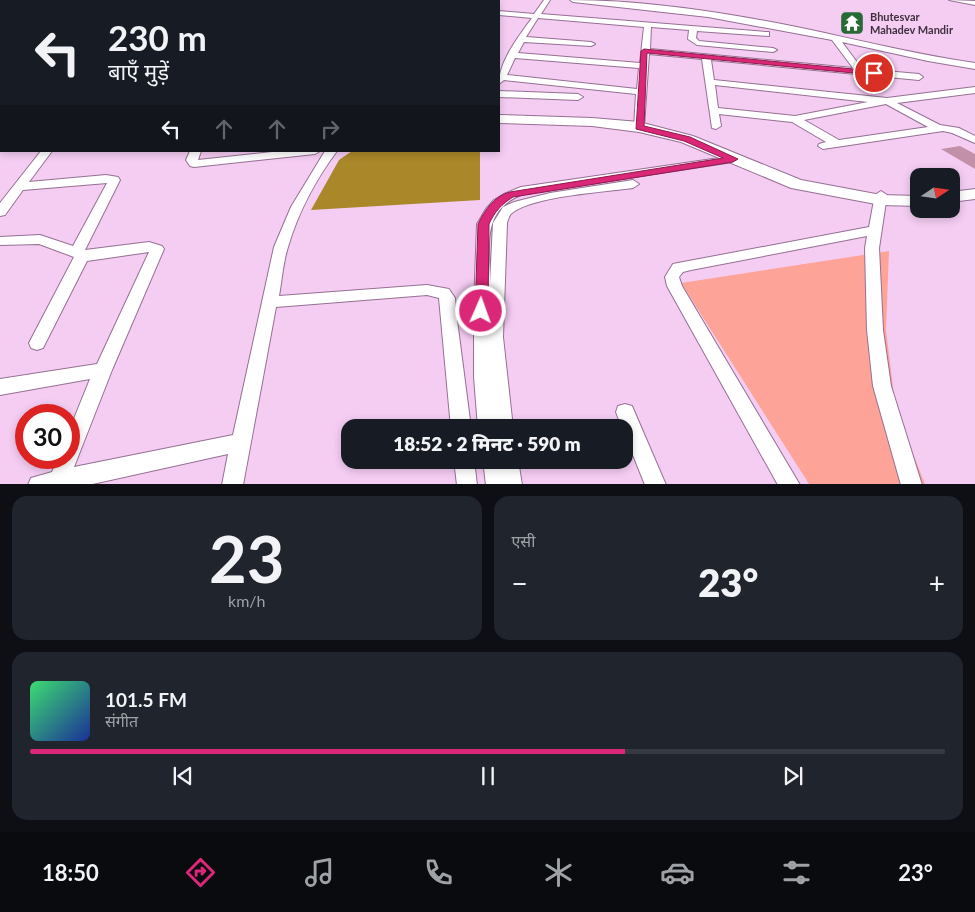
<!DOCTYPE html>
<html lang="hi">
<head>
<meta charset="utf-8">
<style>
  body { margin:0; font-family:Lato,"Noto Sans Devanagari",sans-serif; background:#20242c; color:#f1f3f6; height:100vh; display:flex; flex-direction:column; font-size:19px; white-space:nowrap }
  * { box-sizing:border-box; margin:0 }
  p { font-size:16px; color:#9ea1a6 }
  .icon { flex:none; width:28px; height:28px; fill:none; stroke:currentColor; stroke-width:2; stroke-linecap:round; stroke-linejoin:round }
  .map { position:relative; height:484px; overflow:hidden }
  .sheet { display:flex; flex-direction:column; gap:12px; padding:12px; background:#0d0f14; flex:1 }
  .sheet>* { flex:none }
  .hud { position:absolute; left:0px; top:0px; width:500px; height:152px; box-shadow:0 2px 8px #0003; background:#171b24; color:#f1f3f6; overflow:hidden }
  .needle { width:32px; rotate:77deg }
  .fabs { position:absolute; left:910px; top:168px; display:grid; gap:10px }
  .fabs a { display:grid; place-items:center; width:50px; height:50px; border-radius:10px; background:#171b24; box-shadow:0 2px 8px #0003; font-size:25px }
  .speed { position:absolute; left:15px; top:404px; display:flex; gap:10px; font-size:25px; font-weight:700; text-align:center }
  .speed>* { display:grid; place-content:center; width:65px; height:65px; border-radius:50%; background:#171b24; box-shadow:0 2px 8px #0003; line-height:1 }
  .speed .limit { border:8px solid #d22; background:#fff; color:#111 }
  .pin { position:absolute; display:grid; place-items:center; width:42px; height:42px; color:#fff; margin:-21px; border:2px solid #fff; border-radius:50%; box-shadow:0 1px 5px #0007 }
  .me { position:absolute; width:55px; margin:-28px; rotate:2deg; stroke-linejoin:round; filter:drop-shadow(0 0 4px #0008) }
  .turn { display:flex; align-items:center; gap:18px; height:105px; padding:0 25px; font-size:22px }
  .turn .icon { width:65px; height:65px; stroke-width:2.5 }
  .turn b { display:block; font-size:35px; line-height:42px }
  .lanes { display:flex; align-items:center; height:48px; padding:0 25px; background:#0003; justify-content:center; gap:25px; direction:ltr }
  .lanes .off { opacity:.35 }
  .big { font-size:38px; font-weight:800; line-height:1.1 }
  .sheet .widget { flex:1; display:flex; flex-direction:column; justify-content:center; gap:8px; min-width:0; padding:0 18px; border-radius:15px; background:#20242c }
  .sheet .dial { align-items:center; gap:0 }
  .dial b { font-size:65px; line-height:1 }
  .song { display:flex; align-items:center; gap:15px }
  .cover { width:60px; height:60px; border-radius:8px; background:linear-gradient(135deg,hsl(140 70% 55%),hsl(230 70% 35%)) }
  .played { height:5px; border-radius:2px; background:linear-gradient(90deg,#db2777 65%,#363941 65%) }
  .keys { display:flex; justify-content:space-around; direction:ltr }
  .heat { display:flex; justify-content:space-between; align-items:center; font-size:28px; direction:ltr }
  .sheet .tiles { flex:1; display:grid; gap:12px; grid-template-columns:1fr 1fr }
  .widget:last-child { grid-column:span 2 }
  .trip { position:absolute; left:341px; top:419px; width:292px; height:50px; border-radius:15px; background:#171b24; box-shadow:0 2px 8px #0003; font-weight:800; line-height:50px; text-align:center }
  .tab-bar { display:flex; height:80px; justify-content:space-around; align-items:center; background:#090b0e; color:#9ea1a6 }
  .tab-bar .icon { width:35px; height:35px }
  .tab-bar .current { color:#db2777 }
  .tab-bar b { font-size:22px; color:#f1f3f6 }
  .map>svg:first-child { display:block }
</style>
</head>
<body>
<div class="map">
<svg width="975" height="485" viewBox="0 0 975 485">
  <rect width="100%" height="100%" fill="#f5cdf3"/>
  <path fill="#fea398" d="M889,251L886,330L896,411L925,484H809L681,283Z"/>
  <path fill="#aa8728" d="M352,151H480V200L311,210L339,160Z"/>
  <path fill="#c290a9" d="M960,146L975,154V169L941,149Z"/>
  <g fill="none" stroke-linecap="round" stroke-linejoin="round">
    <defs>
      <g id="street">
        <path d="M544,0H550L541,14L766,32H769V36L697,31L696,38L699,41L773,48L777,50L773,52L697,45L688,39L689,30L651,27L650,49L853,68L832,40L708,17L573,2L570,0C648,0 735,14 811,30C866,42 920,55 975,63V69L928,61L842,42L862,69L919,74L923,77L919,80L711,60L714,80L887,98L975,87V93L897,103L940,125L959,128L975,136V143L952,133L943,131L823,149L818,146L819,144L826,142L792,122L719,114L721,126L716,129L712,128L702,59L649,54L644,127L639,130L634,127L636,94L504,80L499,84C499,61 519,36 532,18L499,15V11L534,14ZM538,18L644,27L640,63L518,53L524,42L591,46L595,44L591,42L526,37ZM515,58L639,68L637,89L507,75ZM715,85L868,102L795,116L718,108ZM886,104L928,127L839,140L804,120Z"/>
        <path d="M949,0L975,1V5Z"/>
        <path d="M499,91L578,94L583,97L578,100L499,97Z"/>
        <path d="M41,151H52L29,182L106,175L118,177L120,180L85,250L149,242L162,246L164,249L112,370L74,467L233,435L274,247L291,207L325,151H337C316,179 298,213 288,247C283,262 282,280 279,296L427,285L449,289L455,298L456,308L474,306L477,224L486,209L494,200L504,194L521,187L733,156L739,159L733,162L523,194C480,211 490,246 490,284L493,223L503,207L514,202L550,193L633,180L639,184L633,188C605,192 533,196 512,213C509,215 508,220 507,223L503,337L513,428H478L474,377V318L457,320L471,428H451L439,298L427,295L276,307L243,485H222L228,454L88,485H28L31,478L52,472L58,458H69V431L90,379L0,395V379L97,364L149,252L87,261L43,348L37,350L31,348L29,343L74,257L39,244L0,245V237L40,235L73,246L107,183L23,190L5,215L0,216V203Z"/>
        <path d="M190,151H201L198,160L281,151H320L315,154L194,167L190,166L186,160Z"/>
        <path d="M881,191L887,195L879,248L883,330L891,386L922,485H901L873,386L867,330L865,248L867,236L691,270L683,272L679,277L682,286L800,485H778L667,286L665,277L673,264L678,263L869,227L875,195Z"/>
        <path d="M625,404L632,406L666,485H645L625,435V428H622L616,412L618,406Z"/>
        <path d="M454,460H474L477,485H457Z"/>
        <path d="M483,460H518L522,485H486Z"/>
      </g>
      <g id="secondary">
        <rect x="0" y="111" width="1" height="8"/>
        <path d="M499,115L592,118L639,122L693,136L801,180L881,195L919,196V206L881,205L791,188L681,142L639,132L592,126L499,123Z"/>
        <path d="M975,189V199L951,202V192Z"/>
      </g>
    </defs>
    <use href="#street" stroke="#957093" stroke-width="2"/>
    <use href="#secondary" stroke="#957093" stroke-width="2"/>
    <use href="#street" fill="#fff" fill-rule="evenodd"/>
    <use href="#secondary" fill="#fff" fill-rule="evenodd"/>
  </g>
  <path fill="#db2777" stroke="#8e194d" d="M644,49L874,71L878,73L874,75L647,53L644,126L690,137L738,159L733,162L513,197C502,204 495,211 489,224L488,311L486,315H477L475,311L478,224C485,210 494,196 510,192L723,158L684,141L636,129L641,51Z"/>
  <defs>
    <symbol id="temple-square" viewBox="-11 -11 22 22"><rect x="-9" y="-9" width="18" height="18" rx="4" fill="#266a35" stroke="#f5cdf3"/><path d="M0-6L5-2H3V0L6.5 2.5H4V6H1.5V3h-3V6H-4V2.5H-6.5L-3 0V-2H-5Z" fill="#fff"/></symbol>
  </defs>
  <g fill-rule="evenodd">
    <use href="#temple-square" x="838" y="9" width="28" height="28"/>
  </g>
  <g text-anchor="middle" stroke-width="4" stroke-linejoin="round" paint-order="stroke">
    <g font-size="11" font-weight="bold" fill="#3f2f3e" stroke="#f5cdf3" text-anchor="start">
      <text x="870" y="21">Bhutesvar<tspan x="870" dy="13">Mahadev Mandir</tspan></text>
    </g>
  </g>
</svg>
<div class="fabs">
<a><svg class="needle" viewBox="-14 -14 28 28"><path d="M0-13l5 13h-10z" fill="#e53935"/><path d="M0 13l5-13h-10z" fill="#9ea1a6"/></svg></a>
</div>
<div class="speed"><div class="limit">30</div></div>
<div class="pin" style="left:874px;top:73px;background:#d93025"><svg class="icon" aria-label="arrive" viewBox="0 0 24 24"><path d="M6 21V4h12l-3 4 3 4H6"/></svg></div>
<svg class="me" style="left:481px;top:311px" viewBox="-20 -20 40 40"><circle r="17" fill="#db2777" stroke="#fff" stroke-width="3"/><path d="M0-11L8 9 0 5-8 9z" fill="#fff"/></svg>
<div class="trip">18:52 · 2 मिनट · 590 m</div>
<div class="hud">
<div class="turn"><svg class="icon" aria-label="left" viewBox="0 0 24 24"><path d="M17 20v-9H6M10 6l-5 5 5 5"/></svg><div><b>230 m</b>बाएँ मुड़ें</div></div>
<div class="lanes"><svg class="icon" aria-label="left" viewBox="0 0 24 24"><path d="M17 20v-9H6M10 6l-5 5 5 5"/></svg><svg class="icon off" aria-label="ahead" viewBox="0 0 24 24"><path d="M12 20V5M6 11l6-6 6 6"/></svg><svg class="icon off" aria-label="ahead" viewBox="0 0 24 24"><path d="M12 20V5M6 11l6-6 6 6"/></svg><svg class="icon off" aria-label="right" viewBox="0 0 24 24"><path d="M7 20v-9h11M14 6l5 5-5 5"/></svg></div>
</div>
</div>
<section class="sheet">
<div class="tiles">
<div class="widget dial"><b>23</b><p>km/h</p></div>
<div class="widget"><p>एसी</p>
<div class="heat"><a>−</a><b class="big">23°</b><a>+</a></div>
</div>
<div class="widget">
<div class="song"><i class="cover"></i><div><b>101.5 FM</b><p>संगीत</p></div></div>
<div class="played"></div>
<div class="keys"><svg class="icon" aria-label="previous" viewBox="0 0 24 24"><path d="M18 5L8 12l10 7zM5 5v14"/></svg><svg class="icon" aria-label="pause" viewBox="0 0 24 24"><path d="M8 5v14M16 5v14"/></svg><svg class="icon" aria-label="next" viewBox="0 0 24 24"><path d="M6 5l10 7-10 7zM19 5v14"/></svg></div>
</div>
</div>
</section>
<nav class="tab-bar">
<b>18:50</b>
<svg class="icon current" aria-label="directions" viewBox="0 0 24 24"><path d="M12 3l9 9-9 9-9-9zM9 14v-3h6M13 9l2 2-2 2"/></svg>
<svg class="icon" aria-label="music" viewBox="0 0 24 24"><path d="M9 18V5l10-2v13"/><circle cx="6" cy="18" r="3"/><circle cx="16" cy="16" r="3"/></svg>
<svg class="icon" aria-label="phone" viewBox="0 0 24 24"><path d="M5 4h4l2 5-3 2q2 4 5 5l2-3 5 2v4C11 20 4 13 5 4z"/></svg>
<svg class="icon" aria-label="climate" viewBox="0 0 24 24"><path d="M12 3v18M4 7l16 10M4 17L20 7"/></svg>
<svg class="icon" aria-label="car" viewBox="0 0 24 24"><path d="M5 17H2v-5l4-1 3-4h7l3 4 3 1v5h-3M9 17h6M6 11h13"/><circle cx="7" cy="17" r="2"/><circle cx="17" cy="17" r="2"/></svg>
<svg class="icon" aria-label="filters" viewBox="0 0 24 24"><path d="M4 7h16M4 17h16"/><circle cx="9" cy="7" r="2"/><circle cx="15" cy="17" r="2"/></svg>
<b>23°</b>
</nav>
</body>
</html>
